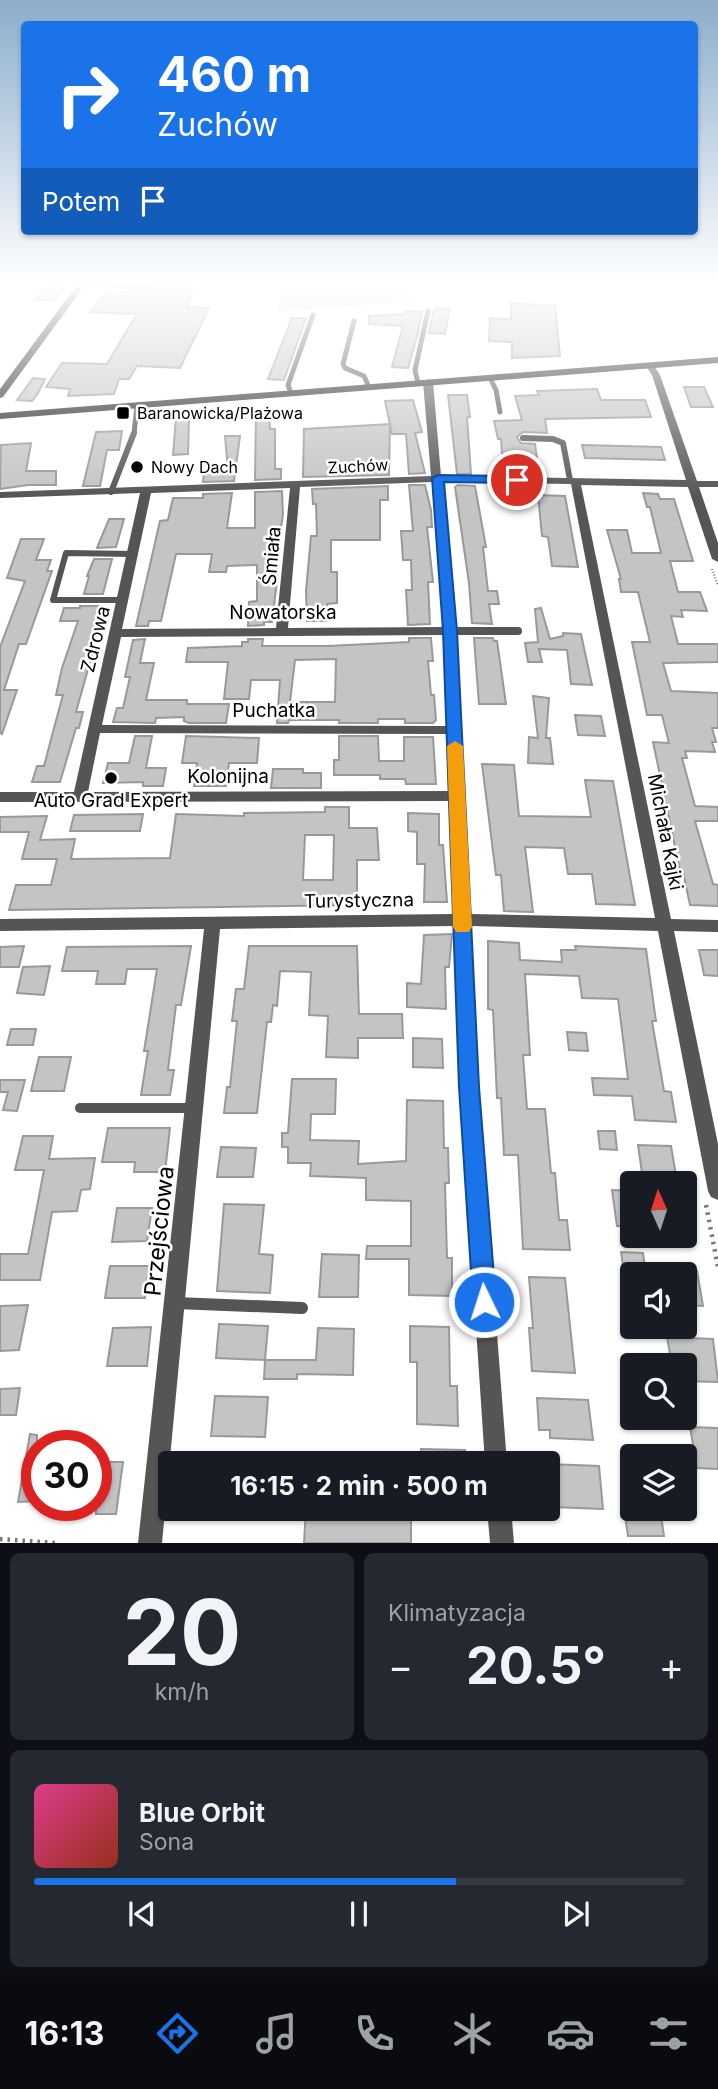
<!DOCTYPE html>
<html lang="pl">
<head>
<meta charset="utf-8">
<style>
  body { margin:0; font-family:Inter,sans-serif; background:#242831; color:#f1f3f6; height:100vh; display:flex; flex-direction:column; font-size:26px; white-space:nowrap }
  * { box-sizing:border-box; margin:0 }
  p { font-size:23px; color:#9ea1a6 }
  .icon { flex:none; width:38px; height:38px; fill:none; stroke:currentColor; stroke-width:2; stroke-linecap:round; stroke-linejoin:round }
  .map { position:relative; height:1543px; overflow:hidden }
  .drawer { display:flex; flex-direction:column; gap:10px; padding:10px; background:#0d0f14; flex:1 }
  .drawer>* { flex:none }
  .top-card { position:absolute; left:21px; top:21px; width:677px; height:214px; border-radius:7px; box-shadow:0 2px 5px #0004; background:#1a73e8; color:#fff; overflow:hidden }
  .needle { width:46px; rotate:357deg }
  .tools { position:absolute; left:620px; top:1171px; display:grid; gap:14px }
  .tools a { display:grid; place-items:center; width:77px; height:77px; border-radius:7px; background:#171b24; box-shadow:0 2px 5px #0004; font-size:35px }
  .speed { position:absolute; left:21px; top:1430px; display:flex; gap:14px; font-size:35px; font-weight:700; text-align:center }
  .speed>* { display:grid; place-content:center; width:91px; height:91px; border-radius:50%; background:#171b24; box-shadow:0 2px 5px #0004; line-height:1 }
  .speed .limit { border:10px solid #d22; background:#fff; color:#111 }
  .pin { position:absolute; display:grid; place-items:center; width:60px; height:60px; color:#fff; margin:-30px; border:4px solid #fff; border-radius:50%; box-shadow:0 2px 7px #0007 }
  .me { position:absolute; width:77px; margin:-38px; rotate:356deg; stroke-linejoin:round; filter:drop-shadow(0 0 5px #0008) }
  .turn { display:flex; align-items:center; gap:24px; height:147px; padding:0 21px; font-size:32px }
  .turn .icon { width:91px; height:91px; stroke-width:2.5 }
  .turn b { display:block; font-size:49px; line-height:60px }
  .then { display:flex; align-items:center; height:66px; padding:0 21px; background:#0003; gap:14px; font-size:26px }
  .big { font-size:52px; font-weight:700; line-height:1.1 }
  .drawer .widget { flex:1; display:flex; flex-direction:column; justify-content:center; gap:10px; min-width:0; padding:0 24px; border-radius:10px; background:#242831 }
  .drawer .dial { align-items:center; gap:0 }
  .dial b { font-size:91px; line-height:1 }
  .song { display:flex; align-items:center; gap:21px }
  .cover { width:84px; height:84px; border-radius:10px; background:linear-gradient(135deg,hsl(330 70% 55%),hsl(10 70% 35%)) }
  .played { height:7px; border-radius:4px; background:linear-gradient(90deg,#1a73e8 65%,#363941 65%) }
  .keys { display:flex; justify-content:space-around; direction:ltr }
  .heat { display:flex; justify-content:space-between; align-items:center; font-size:38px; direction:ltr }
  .drawer .tiles { flex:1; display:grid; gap:10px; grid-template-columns:1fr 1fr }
  .widget:last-child { grid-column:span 2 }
  .trip { position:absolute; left:158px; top:1451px; width:402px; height:70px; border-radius:7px; background:#171b24; box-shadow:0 2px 5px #0004; font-weight:700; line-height:70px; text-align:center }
  .dock { display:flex; height:112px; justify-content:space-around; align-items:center; background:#090b0e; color:#9ea1a6 }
  .dock .icon { width:49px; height:49px }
  .dock .current { color:#1a73e8 }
  .dock b { font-size:32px; color:#f1f3f6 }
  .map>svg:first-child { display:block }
</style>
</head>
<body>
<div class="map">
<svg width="718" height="1543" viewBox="0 0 718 1543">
  <rect width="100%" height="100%" fill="#fff"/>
  <path fill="#dcdcdc" d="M230,281H373L380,287L410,296L414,301L277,311L285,287L228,285Z"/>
  <g fill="#c4c4c4" stroke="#999" stroke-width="2" fill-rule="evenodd">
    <path d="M51,281H69L54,300H36Z"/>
    <path d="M143,281H193L186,290L193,291L186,307L209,308L180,368L137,366L129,379H119L114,394L68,396L70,389L46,387L62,363L107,364L137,314L90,312L107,292H153L158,289L155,282Z"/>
    <path d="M511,303L555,306L560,356L512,358V342L489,341L490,318L511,319Z"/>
    <path d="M437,308L450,309L445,334L429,333L433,312Z"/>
    <path d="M407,311L422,312L418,333L408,368L392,367L403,326L369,324V316L406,314Z"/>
    <path d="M292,318H306L284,380L268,379Z"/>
    <path d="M33,378L45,379L37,395L32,401L17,400Z"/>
    <path d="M684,387H704L713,407H691Z"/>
    <path d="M597,389L601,400H645L651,417L545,419L547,433L523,432L517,437L521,443L535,444L539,474H520L518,455L502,454L501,439H498L494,421L522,420L515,396L539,395L537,391Z"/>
    <path d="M448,395H467L470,417H467L471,474H457Z"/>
    <path d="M413,400L422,432L415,433L425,473L409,474L406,434H392L385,401Z"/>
    <path d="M256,412H269L270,429H275V469H281V479L255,480Z"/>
    <path d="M189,416L188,454L173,455L176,417Z"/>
    <path d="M390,424L389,475L303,477L304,429Z"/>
    <path d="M122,431L119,450H107L100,486H83L96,432Z"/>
    <path d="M225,436H240L234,481L203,482L204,471L228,470Z"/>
    <path d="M31,443L26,471H56V485H28L0,489L1,445Z"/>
    <path d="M582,445L661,447L665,460L585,458Z"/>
    <path d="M409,485H425L431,510L432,527H427L433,582H428L430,624L408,625L406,590H412L411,560H403L401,531H413Z"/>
    <path d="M458,485L475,486L486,547H483L488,591H497L499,604H489L492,624L472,623L469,583L455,487Z"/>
    <path d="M388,486V500H380V540H331V572H337V603L327,604L326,621H307L306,591L311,536H317L316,504H313L312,489Z"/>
    <path d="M282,491L283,514L281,528H278L277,581L272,622H264V625L248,626L249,602L257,601V565L227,566L226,572H209L212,554H176L161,621H149L148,626H136L160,521L168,520L173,498H203V494L232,493L227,528H255V492Z"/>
    <path d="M643,493L658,494L660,499H674L693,561H670L678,592H700L707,611L681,610L683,617L671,616L678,644H718V662L663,663L671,691L718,693V728H712L716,742H712L715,752L685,751L687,758H682L695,806L718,807V821H695L713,884L718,885V906L690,905L683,872L680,871L653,742L669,743L662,715H647L632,642H650L638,592H621L619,579H621L607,530H627L632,553H661L650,507H647Z"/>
    <path d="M538,495L565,496L578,567L552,566L548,537L542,536Z"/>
    <path d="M109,519H124L116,547L97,548Z"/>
    <path d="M21,539H44L36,560H51L47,571H52L26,644H19L4,690H17L2,734L0,733V647L25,581L7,578Z"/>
    <path d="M94,559H112L103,594H84L89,576H87Z"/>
    <path d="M80,606H99L93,629H97L92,655L76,712H83L79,728H76L60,782H32L37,766H44L54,728L63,695H56L62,668L78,621H60L64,608H80Z"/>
    <path d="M541,608L550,639L563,636V633L581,634L592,685L571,684L567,650L539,649L542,662H528L525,643L538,642L535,609Z"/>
    <path d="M409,638H431L433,661H428L431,695H434L436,720L433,723H405V719H378V723H339V720H289L288,723H277L280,680H251L249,699H224L228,662H186L188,648L242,646V642H248V639H263L262,646H328L409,642ZM336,659L335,702H290L295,660Z"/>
    <path d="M474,638H493L494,641H497L506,704H479Z"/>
    <path d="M145,639L140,663H154L146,700H187V704H229L226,723H189L184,721V717L156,718L155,723L113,722L117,708H123L130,677H125L133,640Z"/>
    <path d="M533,696L549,698L546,738H550L553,764L528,763L529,737L538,738Z"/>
    <path d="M575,715L601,716L605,736L578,735Z"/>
    <path d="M135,736H152L146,768H166L163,786H143V782L103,783L108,763H129Z"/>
    <path d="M186,736L259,738L257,763H229L226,786H194L197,763H182Z"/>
    <path d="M339,736H378L379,761H404V737H433L436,784H406L405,779H380V775H334V760H339Z"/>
    <path d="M482,764L514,765L519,816L591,817L585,780L613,781L635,905L596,904L592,874H568L564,848L525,847L533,912L504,911L501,875H496Z"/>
    <path d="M273,769H303V773H321V788H271Z"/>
    <path d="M325,807H349V828H377L379,860H357V905L9,910L16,885H51L57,859H22L29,832H0V817L47,816L40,840L75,839L71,859L170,858L176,814L244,816V813L325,812ZM305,835H334L333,880H303Z"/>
    <path d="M408,813L439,814V845H443L447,902H424L425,864H417V832L408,831Z"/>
    <path d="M143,814L140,831H70L74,815Z"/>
    <path d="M452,934L449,967H445L446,1009L407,1007V983L421,984L424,935Z"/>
    <path d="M488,941L519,943L520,960L562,962L561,950H576L575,946L646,949L656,1021H652L664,1091L671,1092L676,1122L635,1120L632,1096L594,1095L592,1078L628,1079L618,999L582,998L579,976L525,974L530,1055H523L527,1109H545L551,1173H555L559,1220H567L570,1250L523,1249L518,1155H504L501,1098H497L493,1010L488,1009Z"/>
    <path d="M24,946L19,967H0V947Z"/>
    <path d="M191,946L181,1005H176L168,1070H174L170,1095H141L148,1051H144L157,969H127L125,984H96L98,971H62L67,947Z"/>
    <path d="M249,946H357L359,1014H402L403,1038H358V1058L326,1057L328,1016L309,1015L311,972L280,971L277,1006L273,1005L271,1022H267L257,1113H224L227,1087H230L237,1021H232L236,989H244Z"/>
    <path d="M699,950H718V976L704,975Z"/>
    <path d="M50,966L44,995L17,993L23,967Z"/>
    <path d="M11,1029H36L33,1045H7Z"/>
    <path d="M567,1032L586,1033L588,1051L569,1050Z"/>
    <path d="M413,1038L442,1039L443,1068L413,1067Z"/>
    <path d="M39,1057H71L64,1091H31Z"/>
    <path d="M292,1079H336L335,1114H311L310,1140L359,1141L358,1164L406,1161L407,1100L443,1101L444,1148H448L449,1183H445L447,1258H452V1296L409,1295V1259H366L367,1246H411V1201L366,1200V1178L310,1176L311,1163H288V1147H282V1133H288Z"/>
    <path d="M0,1080H25L17,1111L3,1110L8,1092H0Z"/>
    <path d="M108,1128H170L165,1172H134L135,1162H102Z"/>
    <path d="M598,1131H615L617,1150L600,1149Z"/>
    <path d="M23,1136H53L49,1159L95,1158L90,1189L81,1190L77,1211L52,1212L40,1280H0V1254H28L44,1170H15Z"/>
    <path d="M638,1145L671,1146L677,1181L643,1180Z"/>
    <path d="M221,1147L256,1148L253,1177H217Z"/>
    <path d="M612,1190L632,1191V1226H617Z"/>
    <path d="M224,1204L264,1205L259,1254L273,1255L270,1293L217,1291Z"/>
    <path d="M117,1208H152L147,1241L112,1242Z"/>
    <path d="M621,1252L643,1253L646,1274H624Z"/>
    <path d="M322,1254L359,1255L358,1297H319Z"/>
    <path d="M110,1266H149L145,1298H105Z"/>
    <path d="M684,1271H697L703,1306L684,1305Z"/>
    <path d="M529,1277L565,1278L575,1373L532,1371L529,1328H533Z"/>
    <path d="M28,1305L19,1350L0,1351V1306Z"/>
    <path d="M219,1324L268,1326L265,1360L216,1358Z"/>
    <path d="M410,1326L449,1327L450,1386H457L458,1426L417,1424V1362H410Z"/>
    <path d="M151,1327L147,1366H107L113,1328Z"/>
    <path d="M318,1328L354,1329L353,1375L297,1374V1379H264L265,1360H316Z"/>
    <path d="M667,1337L713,1339L718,1382L684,1381V1365H672Z"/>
    <path d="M20,1388L16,1415H0V1389Z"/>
    <path d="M215,1396L268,1397L265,1437L211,1436Z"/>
    <path d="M537,1398L588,1400L593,1440L550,1438V1430H539Z"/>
    <path d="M690,1427L718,1428V1469L697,1468Z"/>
    <path d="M30,1434L37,1435V1501L18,1502Z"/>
    <path d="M421,1449L465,1450V1463H421Z"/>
    <path d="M96,1462H123L116,1514H96Z"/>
    <path d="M549,1464L599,1466L603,1509L552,1507Z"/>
    <path d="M306,1508H411V1543H304Z"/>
    <path d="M625,1516H661L664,1536H628Z"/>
  </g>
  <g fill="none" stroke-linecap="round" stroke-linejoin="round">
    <path stroke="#777" stroke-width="2" stroke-dasharray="1 2" stroke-linecap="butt" d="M712,569L718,586"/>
    <g stroke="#777" stroke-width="4.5" stroke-dasharray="2.5 5" stroke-linecap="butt">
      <path d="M706,1205L718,1267"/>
      <path d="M0,1539L55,1543"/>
    </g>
    <g stroke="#555" stroke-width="5">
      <path d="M81,284L153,287"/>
      <path d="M354,321L343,364L345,368L364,376L369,387"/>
      <path d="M490,378L496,390L500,412"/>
      <path d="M418,383L415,370L428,311"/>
      <path d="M291,393L288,385L313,315"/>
      <path d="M134,434L137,405"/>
    </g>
    <g stroke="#555" stroke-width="6">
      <path d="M523,438L553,439L563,443L570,480"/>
      <path d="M111,492L134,433"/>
      <path d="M125,600H53L66,553L134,554"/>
    </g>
    <path stroke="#555" stroke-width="8" d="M450,631H518"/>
    <path stroke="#555" stroke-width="10" d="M80,1108H193"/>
    <path stroke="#555" stroke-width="12" d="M176,1303L302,1308"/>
    <g fill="#555" fill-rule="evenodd">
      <path d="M647,364H653L660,375L697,481H718V487H699L718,543V562L712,559L688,487L581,485L671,919L718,920V932L674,931L718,1144V1200L711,1197L708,1191L658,931L470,926L478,1087L507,1463H485L460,1087L454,926L220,929L162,1543H138L204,929L0,931V919L454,914L450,801L0,802V792H74L140,493L0,498V492L431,476L423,382L428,379L433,382L441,476L686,480L652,375L646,366ZM432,482L444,627L288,628L300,487ZM442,482L571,484L655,918L470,914L456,631ZM290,488L276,628L122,629L151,493ZM444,635L447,726L102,725L121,637ZM100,733L448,734L450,791L88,792Z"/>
      <path d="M487,1508H511L514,1543H490Z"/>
    </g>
    <g fill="#222" fill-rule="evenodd">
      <path d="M80,281H88L3,397L0,398V389Z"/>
      <path d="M718,357V363L0,419V413Z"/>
    </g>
  </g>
  <linearGradient id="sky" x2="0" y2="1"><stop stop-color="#8cadcc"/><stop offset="0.57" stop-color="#fff"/><stop offset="1" stop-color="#fff" stop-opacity="0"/></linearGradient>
  <rect width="718" height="497" fill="url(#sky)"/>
  <path fill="#1a73e8" stroke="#114b97" stroke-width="2" d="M438,475L517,476L523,480L517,483L444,482L457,631L479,1087L496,1302L493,1310L484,1314L476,1310L473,1302L459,1087L443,631L432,478Z"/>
  <path fill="#f59e0b" d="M455,741L463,746L472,927L469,932H456L453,927L447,746Z"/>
  <g fill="#000" stroke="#fff" stroke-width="2.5">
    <rect x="116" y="406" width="14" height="14" rx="3.5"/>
    <circle cx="137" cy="467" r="7"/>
    <circle cx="111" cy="778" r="7"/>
  </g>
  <g text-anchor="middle" stroke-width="5" stroke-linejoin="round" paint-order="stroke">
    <g font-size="16" fill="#000" stroke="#fff" text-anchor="start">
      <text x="137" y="419">Baranowicka/Plażowa</text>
      <text x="151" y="473">Nowy Dach</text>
    </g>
    <g font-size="16" fill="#000" stroke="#fff">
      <text transform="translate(358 466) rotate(-3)" y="6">Zuchów</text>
    </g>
    <g font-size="19" fill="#000" stroke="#fff">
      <text transform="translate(271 556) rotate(-85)" y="7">Śmiała</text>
      <text x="283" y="619">Nowatorska</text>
      <text transform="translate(95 639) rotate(-76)" y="7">Zdrowa</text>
      <text x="274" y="717">Puchatka</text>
      <text x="228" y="783">Kolonijna</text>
      <text transform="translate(666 832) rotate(79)" y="7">Michała Kajki</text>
      <text transform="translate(359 900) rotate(-1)" y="7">Turystyczna</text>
    </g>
    <g font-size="19" fill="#000" stroke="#fff">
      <text x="111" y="807">Auto Grad Expert</text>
    </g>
    <g font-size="23" fill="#000" stroke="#fff">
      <text transform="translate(159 1231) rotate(-84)" y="8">Przejściowa</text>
    </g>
  </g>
</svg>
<div class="tools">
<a><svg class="needle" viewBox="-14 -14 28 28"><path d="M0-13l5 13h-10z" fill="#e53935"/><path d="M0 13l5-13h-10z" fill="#9ea1a6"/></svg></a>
<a><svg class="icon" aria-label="sound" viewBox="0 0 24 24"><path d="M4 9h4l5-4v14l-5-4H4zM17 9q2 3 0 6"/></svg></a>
<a><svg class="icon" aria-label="search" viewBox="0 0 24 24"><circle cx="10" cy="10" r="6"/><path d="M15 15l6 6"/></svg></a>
<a><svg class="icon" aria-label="layers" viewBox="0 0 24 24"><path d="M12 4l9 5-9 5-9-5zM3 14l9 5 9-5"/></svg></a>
</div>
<div class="speed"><div class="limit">30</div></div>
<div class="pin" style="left:517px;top:480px;background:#d93025"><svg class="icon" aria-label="arrive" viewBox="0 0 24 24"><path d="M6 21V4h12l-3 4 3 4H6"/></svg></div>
<svg class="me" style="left:484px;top:1302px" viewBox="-20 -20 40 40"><circle r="17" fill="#1a73e8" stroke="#fff" stroke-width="3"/><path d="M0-11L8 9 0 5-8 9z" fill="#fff"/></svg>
<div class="trip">16:15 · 2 min · 500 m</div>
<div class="top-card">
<div class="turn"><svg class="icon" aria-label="right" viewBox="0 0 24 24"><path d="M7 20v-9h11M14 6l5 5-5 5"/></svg><div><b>460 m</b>Zuchów</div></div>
<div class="then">Potem<svg class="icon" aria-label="arrive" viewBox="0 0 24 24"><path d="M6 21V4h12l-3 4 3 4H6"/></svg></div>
</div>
</div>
<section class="drawer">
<div class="tiles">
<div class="widget dial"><b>20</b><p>km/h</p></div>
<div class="widget"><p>Klimatyzacja</p>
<div class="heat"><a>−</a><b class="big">20.5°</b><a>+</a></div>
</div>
<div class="widget">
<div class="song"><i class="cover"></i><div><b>Blue Orbit</b><p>Sona</p></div></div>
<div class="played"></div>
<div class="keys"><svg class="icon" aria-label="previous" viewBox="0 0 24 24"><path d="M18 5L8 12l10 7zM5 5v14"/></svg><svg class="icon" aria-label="pause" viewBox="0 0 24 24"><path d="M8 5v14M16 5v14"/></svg><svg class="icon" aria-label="next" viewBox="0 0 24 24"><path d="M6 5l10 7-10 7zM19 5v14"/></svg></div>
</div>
</div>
</section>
<nav class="dock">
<b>16:13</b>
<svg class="icon current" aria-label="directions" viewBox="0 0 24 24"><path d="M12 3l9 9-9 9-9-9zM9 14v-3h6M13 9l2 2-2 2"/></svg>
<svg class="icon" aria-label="music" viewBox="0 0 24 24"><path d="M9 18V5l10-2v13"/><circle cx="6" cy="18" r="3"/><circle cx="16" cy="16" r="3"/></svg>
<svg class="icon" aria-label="phone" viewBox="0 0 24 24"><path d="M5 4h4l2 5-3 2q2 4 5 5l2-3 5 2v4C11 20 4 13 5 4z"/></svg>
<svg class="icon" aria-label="climate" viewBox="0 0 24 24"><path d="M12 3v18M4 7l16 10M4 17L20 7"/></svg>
<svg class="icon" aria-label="car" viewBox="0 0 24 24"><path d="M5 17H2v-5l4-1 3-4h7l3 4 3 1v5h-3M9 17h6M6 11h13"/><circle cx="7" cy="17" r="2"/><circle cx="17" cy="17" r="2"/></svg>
<svg class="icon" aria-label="filters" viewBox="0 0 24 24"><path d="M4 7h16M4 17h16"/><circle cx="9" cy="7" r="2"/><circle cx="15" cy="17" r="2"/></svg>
</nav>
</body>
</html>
